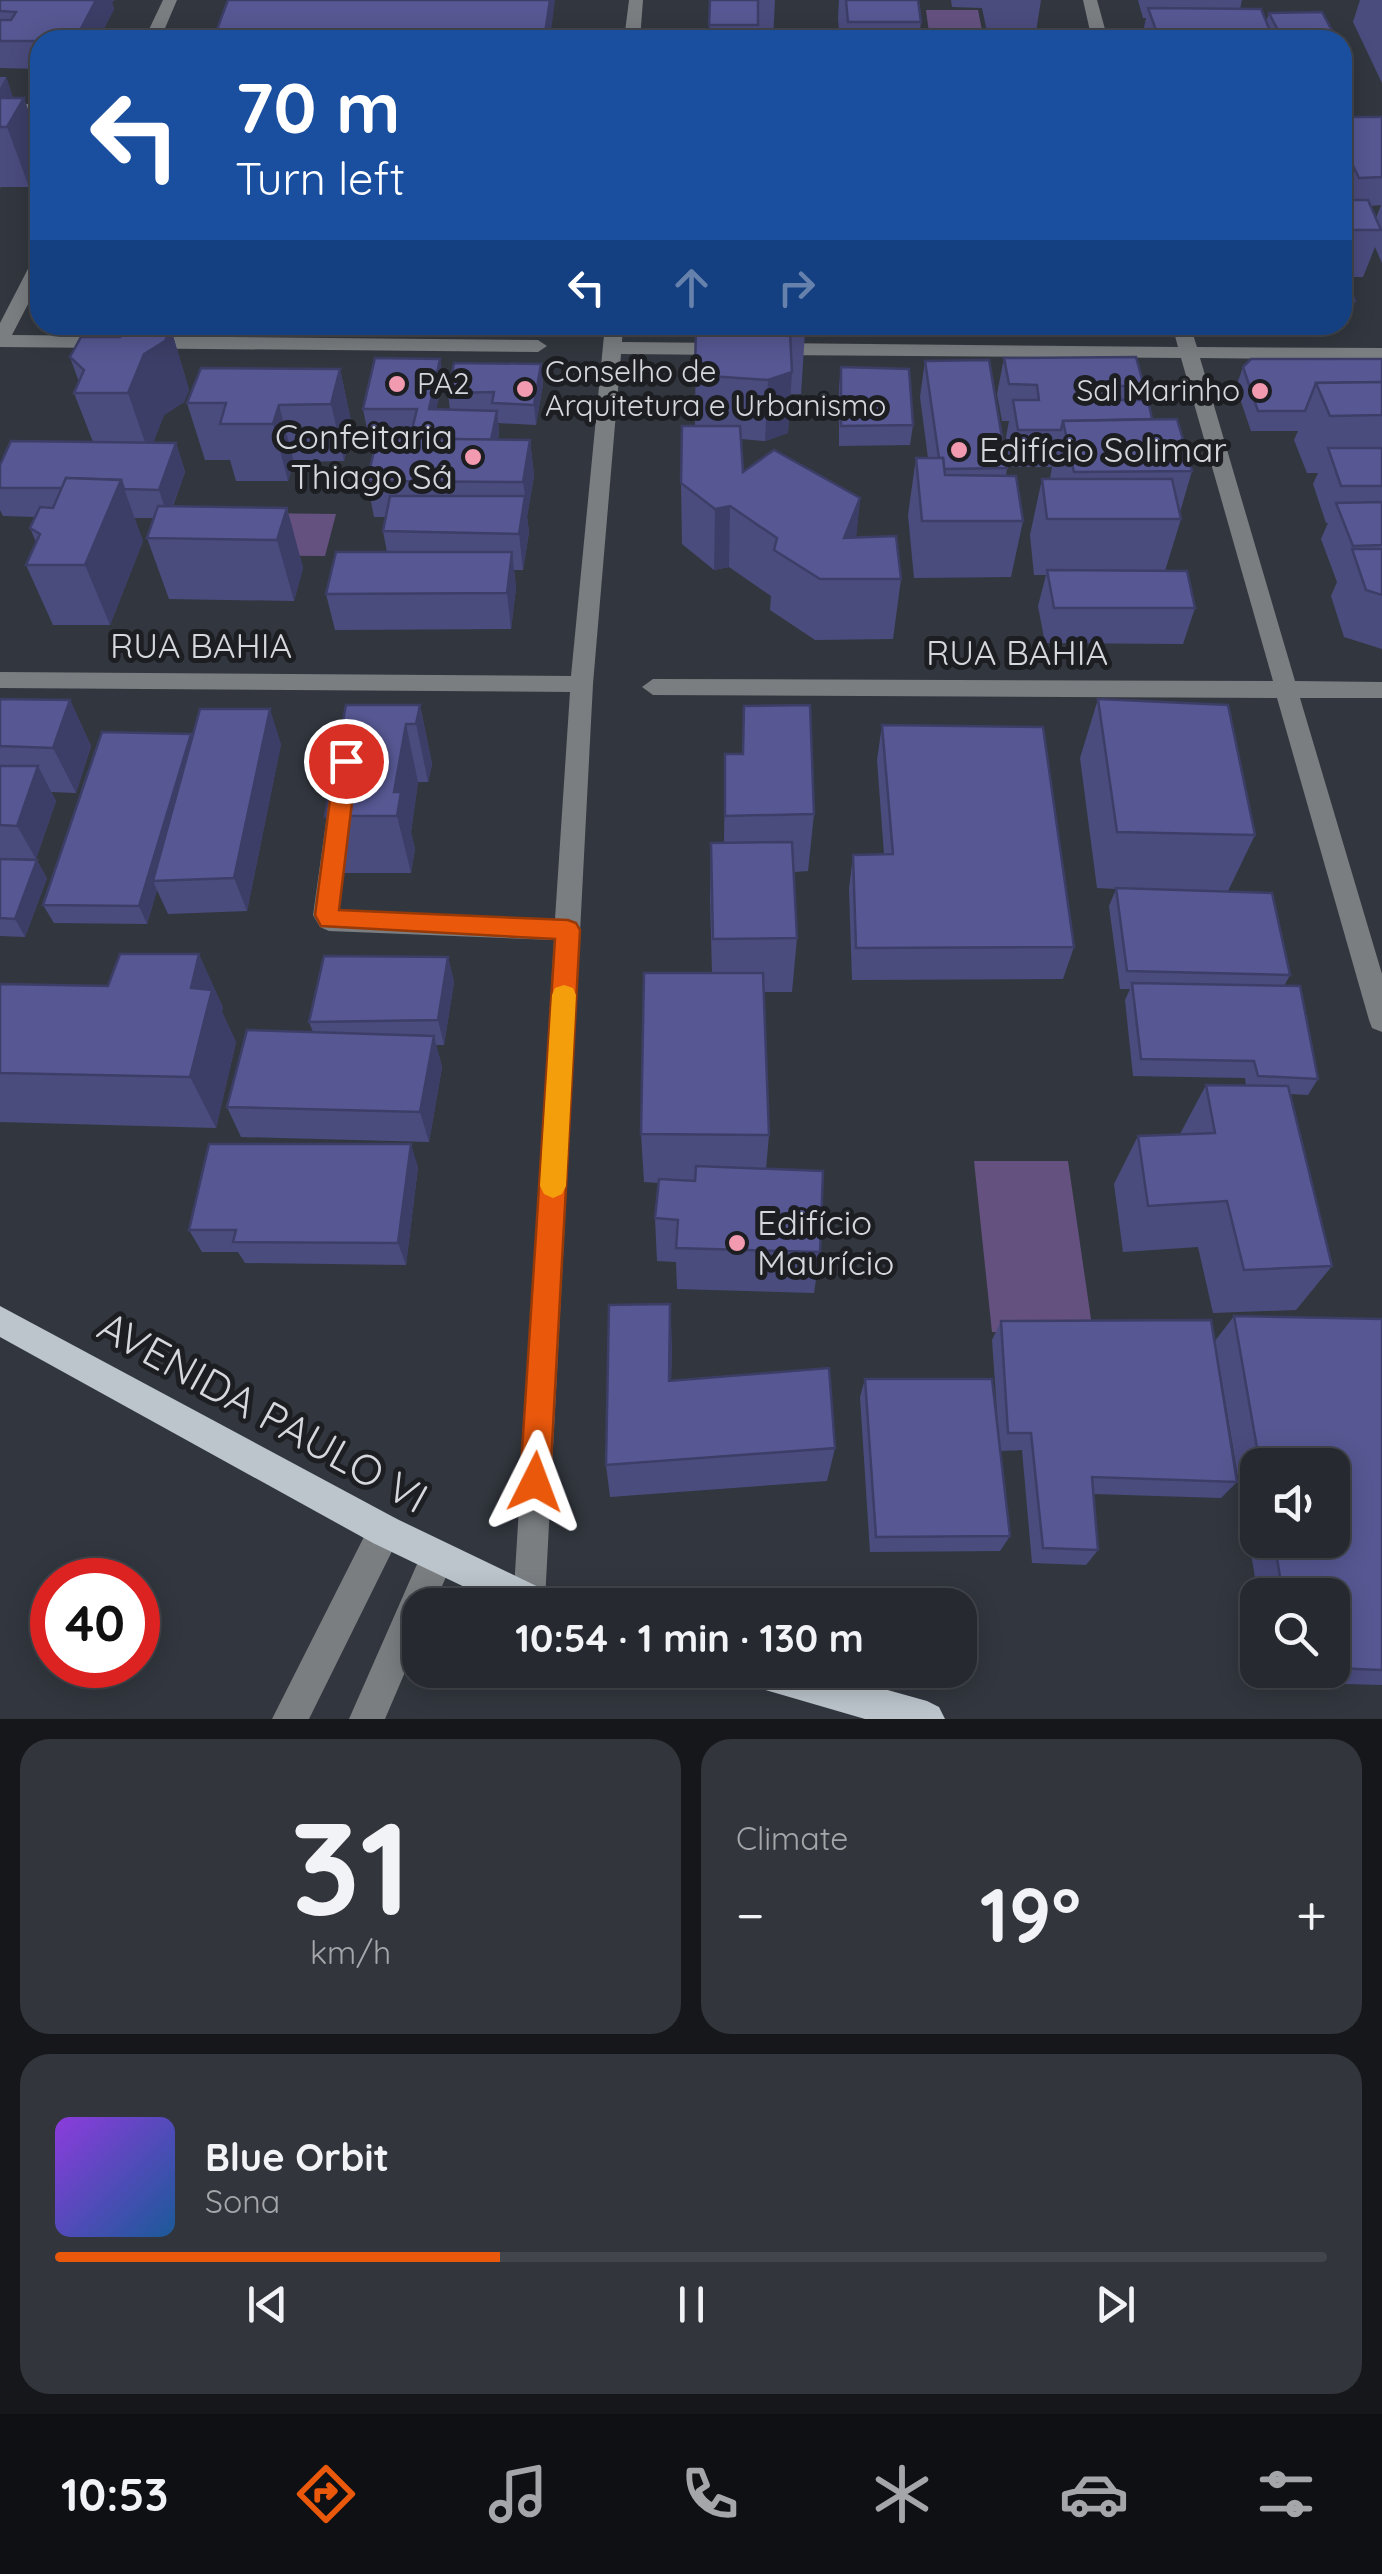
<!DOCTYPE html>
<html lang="en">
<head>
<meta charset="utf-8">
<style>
  body { margin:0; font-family:Quicksand,sans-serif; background:#32353b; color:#f1f3f6; height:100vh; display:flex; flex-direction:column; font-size:38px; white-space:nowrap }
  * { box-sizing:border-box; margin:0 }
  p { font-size:32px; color:#a4a6aa }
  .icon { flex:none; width:55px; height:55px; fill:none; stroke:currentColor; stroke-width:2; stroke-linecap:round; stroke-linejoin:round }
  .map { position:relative; height:1719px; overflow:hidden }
  .panel { display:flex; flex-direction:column; gap:20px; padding:20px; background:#15171a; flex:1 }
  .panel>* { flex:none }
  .banner { position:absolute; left:30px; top:30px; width:1322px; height:305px; border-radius:30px; box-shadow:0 5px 25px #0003,0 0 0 2px #42454b; background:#1a4fa0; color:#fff; overflow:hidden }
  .tools { position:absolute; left:1240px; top:1448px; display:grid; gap:20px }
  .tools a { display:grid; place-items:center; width:110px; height:110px; border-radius:20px; background:#26292f; box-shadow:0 5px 25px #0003,0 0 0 2px #42454b; font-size:50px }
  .speed { position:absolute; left:30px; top:1558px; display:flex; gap:20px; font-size:50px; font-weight:700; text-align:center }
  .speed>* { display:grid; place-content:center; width:130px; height:130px; border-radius:50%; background:#26292f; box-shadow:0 5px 25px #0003,0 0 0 2px #42454b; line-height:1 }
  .speed .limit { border:15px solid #d22; background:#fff; color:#111 }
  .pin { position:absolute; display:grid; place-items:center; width:85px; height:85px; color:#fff; margin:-42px; border:5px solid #fff; border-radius:50%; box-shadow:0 2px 10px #0007 }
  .me { position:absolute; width:110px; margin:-55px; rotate:3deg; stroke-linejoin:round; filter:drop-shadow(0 0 8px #0008) }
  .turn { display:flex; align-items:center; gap:35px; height:210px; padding:0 40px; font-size:45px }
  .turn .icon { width:130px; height:130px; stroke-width:2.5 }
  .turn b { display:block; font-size:70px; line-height:85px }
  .lanes { display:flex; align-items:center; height:95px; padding:0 40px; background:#0003; justify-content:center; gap:50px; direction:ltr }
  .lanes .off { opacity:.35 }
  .big { font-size:75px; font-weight:700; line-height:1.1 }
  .panel .widget { flex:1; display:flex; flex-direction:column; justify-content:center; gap:15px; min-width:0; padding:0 35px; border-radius:30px; background:#32353b }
  .panel .dial { align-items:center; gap:0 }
  .dial b { font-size:130px; line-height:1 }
  .song { display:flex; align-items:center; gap:30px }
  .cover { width:120px; height:120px; border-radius:15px; background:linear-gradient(135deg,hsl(270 70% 55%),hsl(210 70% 35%)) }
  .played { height:10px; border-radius:5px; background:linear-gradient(90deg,#ea580c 35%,#42454b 35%) }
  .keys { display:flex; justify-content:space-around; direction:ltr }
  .heat { display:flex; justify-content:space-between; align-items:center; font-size:55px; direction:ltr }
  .panel .tiles { flex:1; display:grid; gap:20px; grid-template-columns:1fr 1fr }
  .widget:last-child { grid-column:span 2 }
  .trip { position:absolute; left:402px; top:1588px; width:575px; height:100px; border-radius:30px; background:#26292f; box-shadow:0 5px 25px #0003,0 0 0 2px #42454b; font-weight:700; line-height:100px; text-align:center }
  .tab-bar { display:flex; height:160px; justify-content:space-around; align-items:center; background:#0f1013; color:#a4a6aa }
  .tab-bar .icon { width:70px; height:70px }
  .tab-bar .selected { color:#ea580c }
  .tab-bar b { font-size:45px; color:#f1f3f6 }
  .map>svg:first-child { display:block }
</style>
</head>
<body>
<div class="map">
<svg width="1382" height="1719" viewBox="0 0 1382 1719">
  <rect width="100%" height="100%" fill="#32373f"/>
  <g fill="#645180">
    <path d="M926,10H978L984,40H930Z"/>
    <path d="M187,512L336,514L325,556L172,555Z"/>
    <path d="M974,1161H1068L1093,1333L992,1332Z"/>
  </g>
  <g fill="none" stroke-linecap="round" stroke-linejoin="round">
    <g fill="#7a7e81" fill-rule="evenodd">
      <path d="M163,0H177L160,40H144Z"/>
      <path d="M629,0H643L640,40H624Z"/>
      <path d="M1083,0H1097L1108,40H1092Z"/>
      <rect x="0" y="104" width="40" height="10"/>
      <path d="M40,258V281L12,335L538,340L547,346L538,352L0,347V323L31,263Z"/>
      <path d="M605,325H623L622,342L727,343L736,349L727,355L621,354L593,684L545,1601L543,1605H513L554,940L329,931L320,927L313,915L327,815L330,808H348L351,815L339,910L555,919L570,692L0,688V672L571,676Z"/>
      <path d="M1172,325H1190L1197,347L1382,348V360L1200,358L1295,681L1382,682V698H1300L1382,974V1032L1372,1028L1369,1020L1277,698L653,695L642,687L653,679L1273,681L1181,358L772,355L763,349L772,343L1178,347Z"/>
      <path d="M385,1514L397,1519L402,1531L309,1719H272L373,1519Z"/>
      <path d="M437,1541L449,1546L454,1558L434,1605H420V1637L385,1719H349L425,1546Z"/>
    </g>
    <g fill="#bcc5cc" fill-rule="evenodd">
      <path d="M0,1306L397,1519L551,1593L556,1605H502L373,1543L0,1337Z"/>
      <path d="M738,1670H816L927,1701L939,1707L945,1719H865L755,1687L743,1682Z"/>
    </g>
  </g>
  <g fill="#4b4c7e" fill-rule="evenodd">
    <path d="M0,0H115L112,2L114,9L98,40H40V69L0,68Z"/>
    <path d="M710,0H775L773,40H709Z"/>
    <path d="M839,0H918L921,22L919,40H840L838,19Z"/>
    <path d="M951,0H1041L1036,32H987L982,8L952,7Z"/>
    <path d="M1138,0H1242L1240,9L1266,22L1269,13L1337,40H1148L1144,27L1146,18H1143Z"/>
    <path d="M1360,0H1382V83L1353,22Z"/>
    <path d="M1342,49L1349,62L1343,81H1342Z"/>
    <path d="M0,77H6L13,98H24L40,145V165L29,187H1L0,188Z"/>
    <path d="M1342,117H1382V263L1375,247L1363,277H1346L1355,301L1347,321H1342ZM1381,205L1376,218L1370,206Z"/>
    <path d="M696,325L805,332L801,394H790L788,433L765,441L741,439L743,472L860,498L856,537L901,579L893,639L815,640L770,610L771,596L729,567L714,570L682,544L681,483L695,426Z"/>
    <path d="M171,329L189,390L184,402L164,415L153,443H176L185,472L173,506L287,508L303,568L294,601L169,599L147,538L154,518H134L143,541L110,625H53L26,565L36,542L30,528L36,517L3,516L0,510V465L93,442L74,393L79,382L70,357L120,337Z"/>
    <path d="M1004,358L1144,386L1140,400L1152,419L1192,471L1180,512L1181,519L1165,571L1195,608L1183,644L1045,643L1038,606L1046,575H1034L1030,535L1042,479H1050L1052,467H1010L1006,437L1009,421H1002L997,394Z"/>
    <path d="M440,359L443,379L436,410H450L448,393L541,364L543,384L536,425L498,423L499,431L498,440H530L534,476L527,517L529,532L523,570H514L516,588L511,629L335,630L326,594L387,552L383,531L386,517H374L367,481L410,438L412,429H367L363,409Z"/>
    <path d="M1382,359V649L1344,637L1331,596L1337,582L1321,539L1328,523H1326L1313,484L1318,473H1307L1294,440L1298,431H1251L1236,387L1243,367Z"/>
    <path d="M925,361L1007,468L1006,476L1023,521L1011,577L914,578L908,515L916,458H928L920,397Z"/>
    <path d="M841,367L913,425L910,445L839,446V387Z"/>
    <path d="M340,369L352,426L344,461L294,462L288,481H236L230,460H205L187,403Z"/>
    <path d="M0,699L70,700L91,746L76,793L51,792L56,801L36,859L0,858Z"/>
    <path d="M1098,699L1255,835L1228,891L1290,975L1284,986L1318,1079L1308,1095L1290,1094L1332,1266L1296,1310L1213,1313L1198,1247L1123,1252L1114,1184L1138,1136L1180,1134L1206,1085L1246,1086L1245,1078L1133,1076L1125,1000L1130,989H1120L1109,906L1116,889L1097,888L1080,758Z"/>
    <path d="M420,705L432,764L428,782H418L411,832L415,849L411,873H342L325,816Z"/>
    <path d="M744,706L814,814L808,871L794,872L797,938L792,992H763L769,1135L766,1169L820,1252L814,1293L677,1289L676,1262L657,1261L655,1218L659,1183L644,1182L641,1134L712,973L710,899L711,843H724L725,754H742Z"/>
    <path d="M882,725L1074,947L1063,979L852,980L849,889L853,855L884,854L877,760Z"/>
    <path d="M191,734L192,738L281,744L247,911L168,914L157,890L147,924L54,923L43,905Z"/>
    <path d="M0,859L47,878L25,937L0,936Z"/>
    <path d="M448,957L454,982L444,1045H436L442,1067L429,1142L241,1137L227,1107L313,1032L309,1022Z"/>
    <path d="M0,984L223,1007L222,1012L236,1042L216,1128L0,1122Z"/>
    <path d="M418,1167L406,1265L245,1263L238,1252H202L189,1230Z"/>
    <path d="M1234,1316L1382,1319V1685L1273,1682L1271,1670H1332V1595H1258L1215,1341ZM1258,1465H1332V1540H1258Z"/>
    <path d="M1001,1321L1237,1482L1221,1498L1094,1494L1098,1550L1086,1565L1032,1563L1022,1450L1000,1451L1010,1536L1000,1551L870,1552L860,1397L865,1379L999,1441L992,1340Z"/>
    <path d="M672,1343L671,1381L835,1448L827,1481L610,1497L606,1465Z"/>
  </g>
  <g fill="#3d3e67">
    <path d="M96,0H115L112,2L114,9L98,40H75Z"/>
    <path d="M550,0H555L550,40H544Z"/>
    <path d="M6,77L17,110L24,98L40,145V165L29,187L7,127L0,114V88Z"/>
    <path d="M171,329L189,390L184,402L164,415L149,454L128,393L144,354Z"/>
    <path d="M440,359L443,379L432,429L429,409Z"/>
    <path d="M541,364L543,384L536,425L534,405Z"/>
    <path d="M340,369L352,426L344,461L331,404Z"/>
    <path d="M792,372L788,433L765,441L768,380Z"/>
    <path d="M279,405L294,462L288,481L273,424Z"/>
    <path d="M497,411L499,431L491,472L489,452Z"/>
    <path d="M530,440L534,476L527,517L529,532L523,570L519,534L525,496L523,482Z"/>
    <path d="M176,443L185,472L168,518L159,490Z"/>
    <path d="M121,480L143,541L110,625L85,565Z"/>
    <path d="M860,498L854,559L844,538Z"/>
    <path d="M730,506L729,567L714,570L715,509Z"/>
    <path d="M287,508L303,568L294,601L277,540Z"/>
    <path d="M512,552L516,588L511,629L507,593Z"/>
    <path d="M70,700L91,746L76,793L53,748Z"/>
    <path d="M420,705L432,764L428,782L416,724Z"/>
    <path d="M270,709L281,744L247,911L234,878Z"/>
    <path d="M406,724L418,782L411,832L415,849L411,873L397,816L394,792Z"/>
    <path d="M191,734L198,753L153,881L157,890L147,924L139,906Z"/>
    <path d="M38,766L56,801L36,859L17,826Z"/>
    <path d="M37,860L47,878L25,937L15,919Z"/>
    <path d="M199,954L223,1007L222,1012L236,1042L216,1128L190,1077L191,988Z"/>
    <path d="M448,957L454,982L444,1045L438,1020Z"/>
    <path d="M434,1036L442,1067L429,1142L420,1112Z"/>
    <path d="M411,1144L418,1167L406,1265L398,1243Z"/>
    <path d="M670,1304L672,1343L670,1417L669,1381Z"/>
  </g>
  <g fill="#575893" stroke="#3d3e67" stroke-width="2.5">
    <path d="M0,0H96L75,40L40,41H0V20H11L16,12L0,11Z"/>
    <path d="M228,0H550L544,40H213Z"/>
    <path d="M710,0H758V25H709Z"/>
    <path d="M846,0H918L921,22H848Z"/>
    <path d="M1148,8L1261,9L1271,33H1157Z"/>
    <path d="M1322,12L1337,40H1283L1269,13Z"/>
    <path d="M990,35L1058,37L1059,40H991Z"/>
    <path d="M1153,36H1232L1233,40H1154Z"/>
    <path d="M1342,49L1349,62H1342Z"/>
    <path d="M0,98H24L7,127H0Z"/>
    <path d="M1342,117H1382V177L1359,178L1342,143Z"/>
    <path d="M1342,182H1343L1351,200H1342Z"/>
    <path d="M1342,200H1368L1381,230H1342Z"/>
    <path d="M1342,275H1345L1355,301H1342Z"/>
    <path d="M132,325H165L171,329L165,341L144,354L128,393H74L84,370L70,357L81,337H120L127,326Z"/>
    <path d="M696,325H805V332H790L792,372L768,380L695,375Z"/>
    <path d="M1136,357L1144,386H1117L1121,400H1148L1152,419L1063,421L1061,430H1018L1013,400H1039L1037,385L1009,384L1004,358Z"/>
    <path d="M375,358L440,359L429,409L497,411L491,440L410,438L417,409H363Z"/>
    <path d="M1251,359H1382V382L1316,383L1305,411H1258L1243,367Z"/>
    <path d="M989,360L1007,468L944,469L943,458H939L925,361Z"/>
    <path d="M454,363L541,364L534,405L492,403L494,392L448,393Z"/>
    <path d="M841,367L909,369L913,425L841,426Z"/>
    <path d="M201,368L340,369L331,404L279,405L273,424H220L226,403H187Z"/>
    <path d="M1382,382V415L1330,416L1316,383Z"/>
    <path d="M1177,419L1192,471L1074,472L1063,421Z"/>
    <path d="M682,426H740L743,472L774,450L860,498L844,538L896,536L901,579H820L774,550L777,538L730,506L715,509L681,483Z"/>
    <path d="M377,438L530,440L523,482L367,481Z"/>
    <path d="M11,441L176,443L159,490L124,489L121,480L66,478L62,488H0V465Z"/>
    <path d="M1328,448H1382V486H1341Z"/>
    <path d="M916,458H943L945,475L1016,476L1023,521H922Z"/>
    <path d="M66,478L121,480L85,565H26L40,534L30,528L40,507L53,508Z"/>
    <path d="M1042,479H1172L1181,519H1047Z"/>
    <path d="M390,496H525L519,534L383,531Z"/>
    <path d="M1382,502V545L1353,546L1336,503Z"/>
    <path d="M158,506L287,508L277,540L147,538Z"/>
    <path d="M1352,549H1382V595L1366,590Z"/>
    <path d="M336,552H512L507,593L326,594Z"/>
    <path d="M1047,570L1187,571L1195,608H1054Z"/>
    <path d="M0,699L70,700L53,748L0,746Z"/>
    <path d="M1098,699L1228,705L1255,835L1117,832Z"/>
    <path d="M346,705H420L416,724H406L394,792H401L397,816H325Z"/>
    <path d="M810,705L814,814L725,816V754H743L744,706Z"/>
    <path d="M200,709H270L234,878L153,881Z"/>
    <path d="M882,725L1043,727L1074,947L856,948L853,855L893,854Z"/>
    <path d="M102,732L191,734L139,906L43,905Z"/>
    <path d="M0,766H38L17,826L0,825Z"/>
    <path d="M792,842L797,938L713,939L711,843Z"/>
    <path d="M0,859L37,860L15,919L0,918Z"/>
    <path d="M1116,888L1272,893L1290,975L1127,971Z"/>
    <path d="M120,954H199L191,988L212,990L190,1077L0,1073V984L108,986Z"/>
    <path d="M324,956L448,957L438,1020L309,1022Z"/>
    <path d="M644,973H763L769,1135L641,1134Z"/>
    <path d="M1132,983L1300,986L1318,1079L1258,1076L1254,1061L1141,1059Z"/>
    <path d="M247,1030L434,1036L420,1112L227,1107Z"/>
    <path d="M1206,1085L1288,1086L1332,1266L1244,1270L1227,1201L1148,1206L1138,1136L1215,1133Z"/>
    <path d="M209,1144H411L398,1243L233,1242L236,1230H189Z"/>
    <path d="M696,1166L823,1171L820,1252L676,1248L678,1220L655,1218L659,1179L695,1181Z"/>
    <path d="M670,1304L669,1381L829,1368L835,1448L606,1465L609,1305Z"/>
    <path d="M1234,1316L1382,1319V1670L1332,1668V1595H1283L1274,1540H1332V1465H1260Z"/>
    <path d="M1211,1320L1237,1482L1092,1477L1098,1550L1043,1548L1031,1433H1008L1001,1321Z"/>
    <path d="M865,1379H992L1010,1536L876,1537Z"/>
  </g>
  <path fill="#ea580c" stroke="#983908" stroke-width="2.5" d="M346,753L357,761L339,910L568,920L576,923L580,930L550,1482L546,1493L535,1497L525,1493L520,1482L555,939L321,926L315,915L335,761Z"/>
  <path fill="#f59e0b" d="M564,985L573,988L576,995L566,1186L562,1194L553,1198L544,1194L540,1186L552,995L555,988Z"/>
  <g fill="#f29aaf" stroke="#1c1e22" stroke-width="4">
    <circle cx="397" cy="384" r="10"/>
    <circle cx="525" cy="389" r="10"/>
    <circle cx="1260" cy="391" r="10"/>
    <circle cx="959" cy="450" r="10"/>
    <circle cx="473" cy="457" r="10"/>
    <circle cx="737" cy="1243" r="10"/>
  </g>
  <g text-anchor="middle" stroke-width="10" stroke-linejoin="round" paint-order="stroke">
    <g font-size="30" fill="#d4d7dc" stroke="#1c1e22" text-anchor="start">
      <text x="545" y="382">Conselho de<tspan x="545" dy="34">Arquitetura e Urbanismo</tspan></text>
      <text x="417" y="394">PA2</text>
      <text x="1240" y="401" text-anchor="end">Sal Marinho</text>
    </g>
    <g font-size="35" fill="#d4d7dc" stroke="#1c1e22" text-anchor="start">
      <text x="453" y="449" text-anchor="end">Confeitaria<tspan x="453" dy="40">Thiago Sá</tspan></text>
      <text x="979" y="462">Edifício Solimar</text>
      <text x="757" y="1235">Edifício<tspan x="757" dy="40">Maurício</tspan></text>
    </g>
    <g font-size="35" fill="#d4d7dc" stroke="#1c1e22">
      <text x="201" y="658">RUA BAHIA</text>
      <text x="1017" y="665">RUA BAHIA</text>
    </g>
    <g font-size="42" fill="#d4d7dc" stroke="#1c1e22">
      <text transform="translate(263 1412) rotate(29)" y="15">AVENIDA PAULO VI</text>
    </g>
  </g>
</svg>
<div class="tools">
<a><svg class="icon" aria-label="sound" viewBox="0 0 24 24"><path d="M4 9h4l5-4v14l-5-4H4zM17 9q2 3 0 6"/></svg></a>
<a><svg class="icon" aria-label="search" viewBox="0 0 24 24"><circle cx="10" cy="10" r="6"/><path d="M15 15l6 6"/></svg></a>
</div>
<div class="speed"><div class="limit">40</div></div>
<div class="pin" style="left:346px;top:761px;background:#d93025"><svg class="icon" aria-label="arrive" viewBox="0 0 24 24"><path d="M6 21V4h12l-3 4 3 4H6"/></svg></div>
<svg class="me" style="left:535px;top:1482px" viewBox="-20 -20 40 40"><path d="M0-17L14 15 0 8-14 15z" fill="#ea580c" stroke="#fff" stroke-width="4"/></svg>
<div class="trip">10:54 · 1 min · 130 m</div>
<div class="banner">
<div class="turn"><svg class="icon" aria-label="left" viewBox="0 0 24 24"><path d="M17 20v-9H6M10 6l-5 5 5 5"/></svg><div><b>70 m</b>Turn left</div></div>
<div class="lanes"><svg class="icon" aria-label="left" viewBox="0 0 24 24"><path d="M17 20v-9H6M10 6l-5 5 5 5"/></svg><svg class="icon off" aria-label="ahead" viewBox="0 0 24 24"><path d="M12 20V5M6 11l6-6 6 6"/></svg><svg class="icon off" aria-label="right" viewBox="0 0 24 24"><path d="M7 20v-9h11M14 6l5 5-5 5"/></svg></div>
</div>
</div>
<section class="panel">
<div class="tiles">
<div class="widget dial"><b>31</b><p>km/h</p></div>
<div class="widget"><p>Climate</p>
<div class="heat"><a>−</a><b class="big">19°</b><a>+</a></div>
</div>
<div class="widget">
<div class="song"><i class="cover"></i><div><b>Blue Orbit</b><p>Sona</p></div></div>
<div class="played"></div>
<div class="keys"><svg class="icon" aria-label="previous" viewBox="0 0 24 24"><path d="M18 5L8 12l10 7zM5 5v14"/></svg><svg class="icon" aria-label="pause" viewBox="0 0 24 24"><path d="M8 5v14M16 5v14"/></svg><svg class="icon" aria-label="next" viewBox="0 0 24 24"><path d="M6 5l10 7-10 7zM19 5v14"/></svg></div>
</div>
</div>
</section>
<nav class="tab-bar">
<b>10:53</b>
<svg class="icon selected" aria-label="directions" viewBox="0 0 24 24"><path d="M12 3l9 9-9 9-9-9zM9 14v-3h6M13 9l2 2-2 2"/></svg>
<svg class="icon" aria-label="music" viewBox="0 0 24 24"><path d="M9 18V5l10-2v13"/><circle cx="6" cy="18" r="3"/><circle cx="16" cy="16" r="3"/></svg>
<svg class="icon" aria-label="phone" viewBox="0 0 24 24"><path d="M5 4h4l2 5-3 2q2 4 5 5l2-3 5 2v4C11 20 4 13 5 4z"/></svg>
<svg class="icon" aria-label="climate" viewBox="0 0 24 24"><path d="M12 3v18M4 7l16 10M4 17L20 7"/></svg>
<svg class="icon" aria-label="car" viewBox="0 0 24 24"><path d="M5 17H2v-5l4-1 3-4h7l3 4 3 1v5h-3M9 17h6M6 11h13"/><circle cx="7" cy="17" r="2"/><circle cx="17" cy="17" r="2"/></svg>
<svg class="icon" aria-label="filters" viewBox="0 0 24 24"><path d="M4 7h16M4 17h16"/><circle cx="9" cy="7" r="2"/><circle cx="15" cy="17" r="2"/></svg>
</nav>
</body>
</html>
